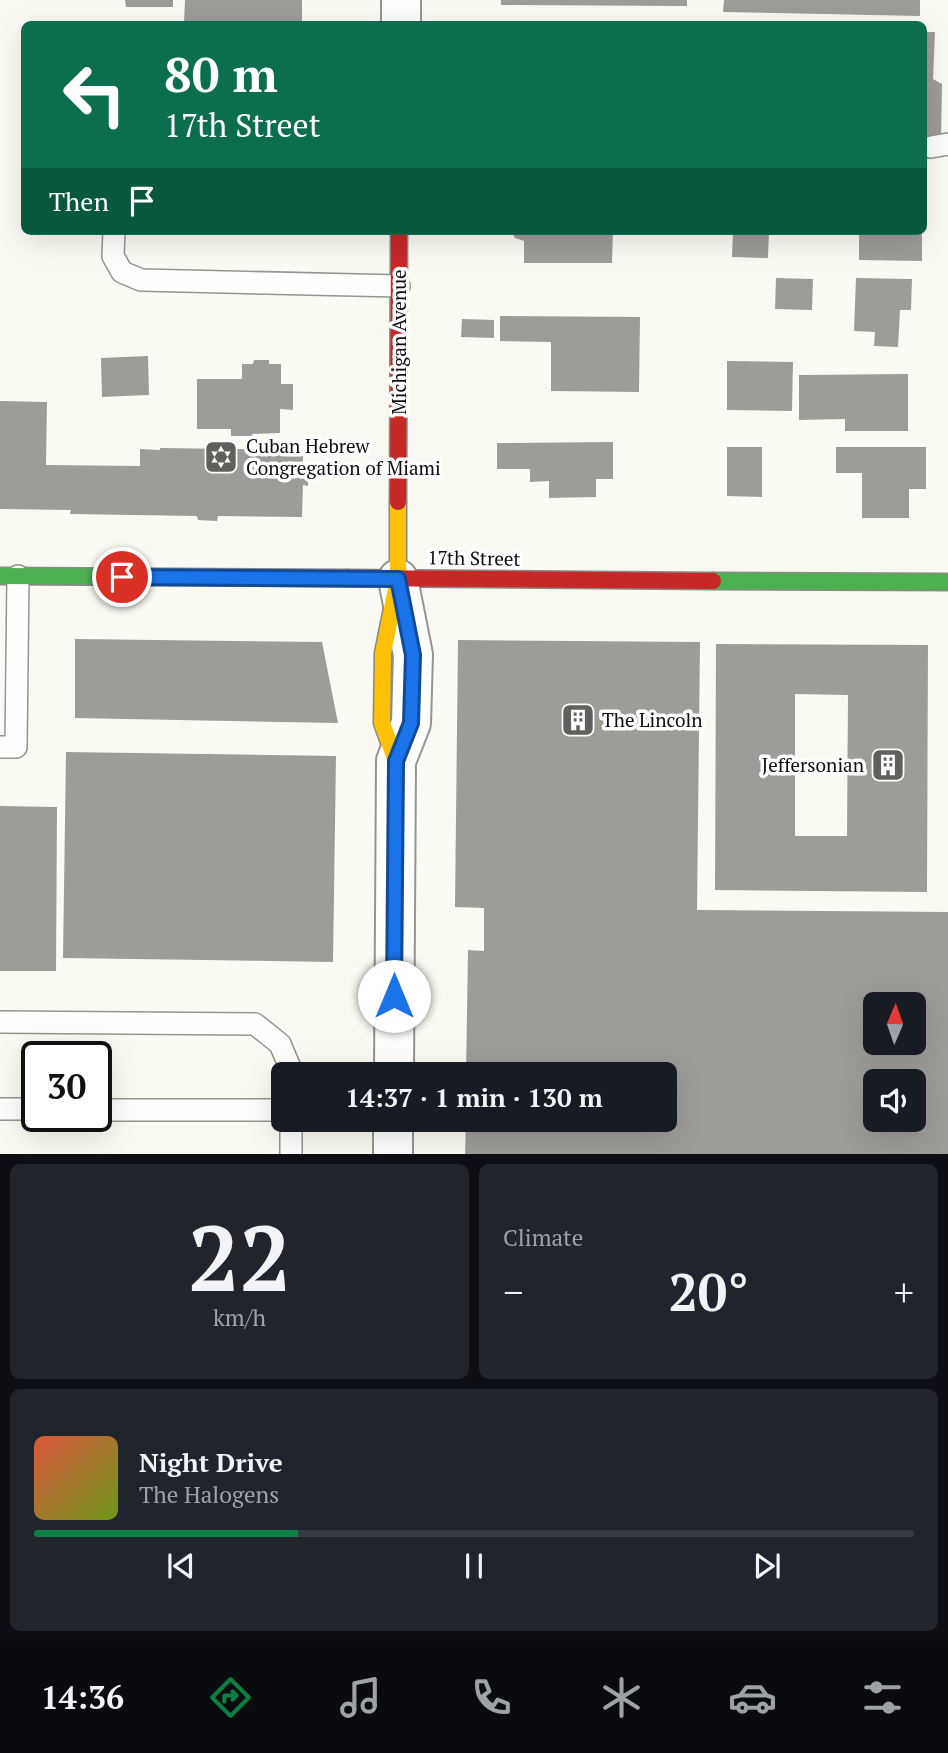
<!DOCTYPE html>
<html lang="en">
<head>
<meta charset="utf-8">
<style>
  body { margin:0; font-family:"PT Serif",serif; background:#20242c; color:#f1f3f6; height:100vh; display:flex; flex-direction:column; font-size:26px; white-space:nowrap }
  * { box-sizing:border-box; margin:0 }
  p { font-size:23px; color:#9ea1a6 }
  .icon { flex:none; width:38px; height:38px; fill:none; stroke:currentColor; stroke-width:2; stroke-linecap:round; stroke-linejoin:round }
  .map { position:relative; height:1154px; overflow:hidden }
  .sheet { display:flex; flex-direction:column; gap:10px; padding:10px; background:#0d0f14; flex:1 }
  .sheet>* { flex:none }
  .banner { position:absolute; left:21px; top:21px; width:906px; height:214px; border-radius:10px; box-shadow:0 7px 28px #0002; background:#0b6e4f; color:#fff; overflow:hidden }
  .needle { width:46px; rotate:2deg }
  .tools { position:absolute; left:863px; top:992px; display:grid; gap:14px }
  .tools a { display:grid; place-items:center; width:63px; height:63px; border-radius:10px; background:#171b24; box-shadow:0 7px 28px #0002; font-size:35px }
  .speed { position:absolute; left:21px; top:1041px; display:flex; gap:14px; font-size:35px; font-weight:700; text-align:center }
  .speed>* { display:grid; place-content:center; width:91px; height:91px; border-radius:50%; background:#171b24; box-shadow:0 7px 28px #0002; line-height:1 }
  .speed .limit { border:4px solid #111; border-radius:10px; background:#fff; color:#111 }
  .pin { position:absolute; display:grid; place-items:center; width:60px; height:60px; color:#fff; margin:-30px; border:4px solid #fff; border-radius:50%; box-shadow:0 2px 7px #0007 }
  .me { position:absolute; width:77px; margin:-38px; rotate:0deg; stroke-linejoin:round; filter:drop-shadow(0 0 5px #0008) }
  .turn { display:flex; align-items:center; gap:24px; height:147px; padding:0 28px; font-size:32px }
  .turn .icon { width:91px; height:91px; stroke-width:2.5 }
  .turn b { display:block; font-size:49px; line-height:60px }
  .then { display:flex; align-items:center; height:66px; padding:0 28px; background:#0003; gap:14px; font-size:26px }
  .big { font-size:52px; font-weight:700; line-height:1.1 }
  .sheet .card { flex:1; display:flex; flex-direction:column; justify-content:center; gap:10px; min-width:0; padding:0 24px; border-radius:10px; background:#20242c }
  .sheet .dial { align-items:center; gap:0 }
  .dial b { font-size:91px; line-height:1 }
  .song { display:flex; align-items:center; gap:21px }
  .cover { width:84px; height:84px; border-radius:10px; background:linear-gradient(135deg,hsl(10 70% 55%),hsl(80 70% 35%)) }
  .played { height:7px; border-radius:4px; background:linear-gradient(90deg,#0b8043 30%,#363941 30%) }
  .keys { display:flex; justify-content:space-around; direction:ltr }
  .heat { display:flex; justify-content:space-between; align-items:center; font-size:38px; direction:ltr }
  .sheet .tiles { flex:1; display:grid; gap:10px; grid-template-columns:1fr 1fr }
  .card:last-child { grid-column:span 2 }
  .trip { position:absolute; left:271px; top:1062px; width:406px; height:70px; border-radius:10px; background:#171b24; box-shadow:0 7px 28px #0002; font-weight:700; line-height:70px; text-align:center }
  .dock { display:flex; height:112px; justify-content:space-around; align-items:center; background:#090b0e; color:#9ea1a6 }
  .dock .icon { width:49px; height:49px }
  .dock .selected { color:#0b8043 }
  .dock b { font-size:32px; color:#f1f3f6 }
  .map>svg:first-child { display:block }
</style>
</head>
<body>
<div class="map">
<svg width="948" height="1155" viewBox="0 0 948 1155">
  <rect width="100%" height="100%" fill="#fbfaf2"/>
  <g fill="#9e9c98" fill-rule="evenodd">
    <path d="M125,0H173V7H126Z"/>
    <path d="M185,0H302V24H225L184,23Z"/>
    <path d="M501,0H687V6L501,5Z"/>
    <path d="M724,0H920V16L723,12Z"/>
    <path d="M924,32H935L933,79L942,84L941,139L931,138V159H924Z"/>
    <path d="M511,231H602V233H613L612,263H524V241L515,238Z"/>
    <path d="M733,231H769L768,258L732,257Z"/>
    <path d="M859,231H922V261L859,260Z"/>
    <path d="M776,278L813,279L812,310L775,309Z"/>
    <path d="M856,278L912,279L911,310H900L898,347L874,346L875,332L854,331Z"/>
    <path d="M500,316L640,317L639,392L551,391V342L500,341Z"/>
    <path d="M462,319L494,320V338L461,337Z"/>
    <path d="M148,356L149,395L102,397L101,358Z"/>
    <path d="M254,360H269V364H281V384H293V410L280,409V433L252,434L253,436H231V429H197V379H242V364H253Z"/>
    <path d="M727,361L793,362L792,411L727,410Z"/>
    <path d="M908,374V431H845V419L799,420V375Z"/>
    <path d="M0,401L47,402L46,465L140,466V449L160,450V448L303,450V472H308V486L303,485L302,517L218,516L217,521L198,520L197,516L70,514L71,510L0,509Z"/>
    <path d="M613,442V479H596V497L549,498V481L530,482V469H497V443Z"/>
    <path d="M727,447H762V497L727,496Z"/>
    <path d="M836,447H926V489H909V518H862V473H836Z"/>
    <path d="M75,639L322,642L338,723L75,718Z"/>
    <path d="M458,640L700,642L697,910L948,912V1155H465L466,1120H665V1074H466L468,950L484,951V908L455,907ZM875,1004H914V1043H875ZM875,1082H914V1120H875Z"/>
    <path d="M716,644L928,645L927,892L715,890ZM795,694L848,695L847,836H795Z"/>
    <path d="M66,752L336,756L333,962L63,958Z"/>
    <path d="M0,806L57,807L56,971H0Z"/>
  </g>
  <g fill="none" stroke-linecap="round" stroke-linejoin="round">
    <defs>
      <g id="lane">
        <path d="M931,147L948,144"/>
        <path d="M114,231L113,256L122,272L141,280L399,286"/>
        <path d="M0,747H16L18,576"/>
        <path d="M0,1022L255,1024L280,1044L291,1070V1074"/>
        <path d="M0,1109H37"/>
        <path d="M96,1110H284"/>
        <path d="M291,1155V1120"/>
      </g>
      <g id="street">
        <path d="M401,24V0"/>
        <path d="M394,1074L396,761L411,723L413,655L398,579"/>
        <path d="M393,1155V1120"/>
      </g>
      <g id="fast">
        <path d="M0,576L347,578"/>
        <path d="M713,581L948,582"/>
      </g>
      <path id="slow" d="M396,761L382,723L383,653L398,579V502"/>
      <g id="jam">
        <path d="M398,502L399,231"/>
        <path d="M347,578L713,581"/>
      </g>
    </defs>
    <use href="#lane" stroke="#949490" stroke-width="24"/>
    <use href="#street" stroke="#949490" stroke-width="42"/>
    <use href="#fast" stroke="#8b8a87" stroke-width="19"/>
    <use href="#slow" stroke="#8b8a87" stroke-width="19"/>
    <use href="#jam" stroke="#8b8a87" stroke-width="19"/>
    <use href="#lane" stroke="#fefefd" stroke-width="21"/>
    <use href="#street" stroke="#fefefd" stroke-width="38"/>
    <use href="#fast" stroke="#4caf50" stroke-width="16"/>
    <use href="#slow" stroke="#ffc107" stroke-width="16"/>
    <use href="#jam" stroke="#c62828" stroke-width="16"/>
  </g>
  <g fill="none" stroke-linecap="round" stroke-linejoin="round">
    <defs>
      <path id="route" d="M122,577L398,579L413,655L411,723L396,761L394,996"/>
    </defs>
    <use href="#route" stroke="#114b97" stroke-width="18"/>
    <use href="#route" stroke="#1a73e8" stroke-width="12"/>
  </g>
  <defs>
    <symbol id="synagogue-square" viewBox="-11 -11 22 22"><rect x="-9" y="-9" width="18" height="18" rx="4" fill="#60605d" stroke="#fff"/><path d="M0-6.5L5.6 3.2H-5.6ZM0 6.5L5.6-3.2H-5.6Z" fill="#fff"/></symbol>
    <symbol id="building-square" viewBox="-11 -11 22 22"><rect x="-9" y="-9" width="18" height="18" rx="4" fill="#60605d" stroke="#fff"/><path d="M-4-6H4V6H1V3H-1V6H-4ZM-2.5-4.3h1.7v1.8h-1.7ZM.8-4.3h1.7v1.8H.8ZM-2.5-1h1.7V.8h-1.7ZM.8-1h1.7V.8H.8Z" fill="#fff"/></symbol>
  </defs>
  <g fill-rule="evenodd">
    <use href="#synagogue-square" x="202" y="438" width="38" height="38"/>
    <use href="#building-square" x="559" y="701" width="38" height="38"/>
    <use href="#building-square" x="869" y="746" width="38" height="38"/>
  </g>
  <g text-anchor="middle" stroke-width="7" stroke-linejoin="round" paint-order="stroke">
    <g font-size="19" fill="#0d0d0d" stroke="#fff">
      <text transform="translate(399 342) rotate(-90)" y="7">Michigan Avenue</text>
      <text transform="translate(474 558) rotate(1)" y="7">17th Street</text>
    </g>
    <g font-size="19" fill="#0d0d0d" stroke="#fff" text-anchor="start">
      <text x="246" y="453">Cuban Hebrew<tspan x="246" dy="22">Congregation of Miami</tspan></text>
      <text x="602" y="727">The Lincoln</text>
      <text x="864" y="772" text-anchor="end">Jeffersonian</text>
    </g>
  </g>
</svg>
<div class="tools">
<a><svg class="needle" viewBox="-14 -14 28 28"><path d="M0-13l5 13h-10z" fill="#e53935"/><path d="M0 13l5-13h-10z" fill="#9ea1a6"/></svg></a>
<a><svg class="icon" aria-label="sound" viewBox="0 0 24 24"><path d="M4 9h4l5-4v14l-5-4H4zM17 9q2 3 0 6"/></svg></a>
</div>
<div class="speed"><div class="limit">30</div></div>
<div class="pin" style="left:122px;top:577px;background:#d93025"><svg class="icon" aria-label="arrive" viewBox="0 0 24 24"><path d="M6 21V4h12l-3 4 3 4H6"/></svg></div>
<svg class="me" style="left:394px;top:996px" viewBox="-20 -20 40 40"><circle r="19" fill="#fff"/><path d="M0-13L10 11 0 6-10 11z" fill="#1a73e8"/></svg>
<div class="trip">14:37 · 1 min · 130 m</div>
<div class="banner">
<div class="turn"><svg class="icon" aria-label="left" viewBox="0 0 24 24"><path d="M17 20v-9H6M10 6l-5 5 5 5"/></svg><div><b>80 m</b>17th Street</div></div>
<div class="then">Then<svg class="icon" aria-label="arrive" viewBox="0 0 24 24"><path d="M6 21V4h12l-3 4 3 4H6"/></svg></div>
</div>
</div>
<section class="sheet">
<div class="tiles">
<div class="card dial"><b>22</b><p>km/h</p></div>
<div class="card"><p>Climate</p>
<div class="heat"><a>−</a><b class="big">20°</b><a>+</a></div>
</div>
<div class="card">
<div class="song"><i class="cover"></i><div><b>Night Drive</b><p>The Halogens</p></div></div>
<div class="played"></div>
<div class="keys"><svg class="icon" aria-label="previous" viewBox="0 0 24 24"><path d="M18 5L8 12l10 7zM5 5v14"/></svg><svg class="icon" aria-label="pause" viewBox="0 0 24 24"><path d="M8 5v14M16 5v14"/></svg><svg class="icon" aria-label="next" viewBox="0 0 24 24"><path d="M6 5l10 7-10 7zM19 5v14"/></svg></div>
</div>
</div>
</section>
<nav class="dock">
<b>14:36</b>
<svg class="icon selected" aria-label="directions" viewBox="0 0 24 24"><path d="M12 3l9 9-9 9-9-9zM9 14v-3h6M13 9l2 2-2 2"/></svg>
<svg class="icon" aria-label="music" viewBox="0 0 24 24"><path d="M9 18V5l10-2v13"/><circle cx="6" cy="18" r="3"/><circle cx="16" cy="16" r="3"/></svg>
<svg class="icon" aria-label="phone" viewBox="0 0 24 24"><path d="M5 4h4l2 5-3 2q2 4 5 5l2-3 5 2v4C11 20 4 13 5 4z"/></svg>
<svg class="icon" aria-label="climate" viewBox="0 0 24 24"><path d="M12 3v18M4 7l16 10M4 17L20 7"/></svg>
<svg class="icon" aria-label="car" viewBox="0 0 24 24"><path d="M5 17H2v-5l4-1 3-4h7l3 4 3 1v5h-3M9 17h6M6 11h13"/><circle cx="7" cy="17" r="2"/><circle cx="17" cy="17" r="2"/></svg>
<svg class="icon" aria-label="filters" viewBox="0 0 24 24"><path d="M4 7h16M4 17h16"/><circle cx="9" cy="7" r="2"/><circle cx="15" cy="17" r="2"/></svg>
</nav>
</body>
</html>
